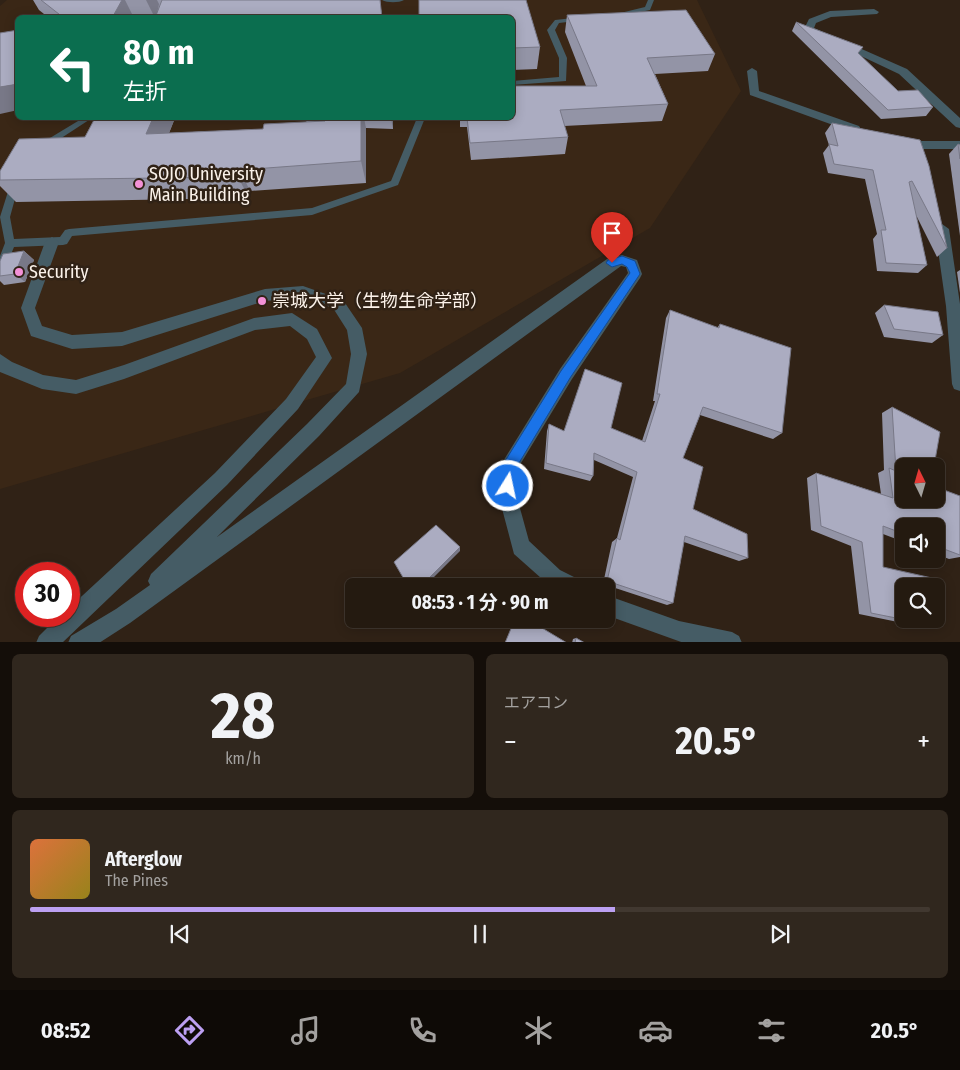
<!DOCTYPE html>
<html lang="ja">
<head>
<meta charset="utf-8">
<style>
  body { margin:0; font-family:"Fira Sans Condensed","Noto Sans JP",sans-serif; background:#30271e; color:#f1f3f6; height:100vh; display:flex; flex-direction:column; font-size:19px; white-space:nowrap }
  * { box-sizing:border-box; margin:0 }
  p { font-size:16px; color:#a3a19f }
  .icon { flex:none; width:28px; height:28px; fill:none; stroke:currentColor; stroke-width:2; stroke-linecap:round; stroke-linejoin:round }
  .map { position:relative; height:642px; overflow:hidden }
  .panel { display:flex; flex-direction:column; gap:12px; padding:12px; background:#140e09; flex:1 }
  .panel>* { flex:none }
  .top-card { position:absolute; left:15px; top:15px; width:500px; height:105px; border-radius:8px; box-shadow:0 2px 12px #0003,0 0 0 1px #413830; background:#0b6e4f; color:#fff; overflow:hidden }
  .needle { width:32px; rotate:355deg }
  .buttons { position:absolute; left:895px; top:458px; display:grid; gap:10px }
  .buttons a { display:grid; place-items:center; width:50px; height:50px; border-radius:8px; background:#241a10; box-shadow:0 2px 12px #0003,0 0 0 1px #413830; font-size:25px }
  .speed { position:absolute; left:15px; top:562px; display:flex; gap:10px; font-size:25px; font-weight:700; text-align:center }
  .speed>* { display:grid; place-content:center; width:65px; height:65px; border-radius:50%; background:#241a10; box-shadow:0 2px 12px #0003,0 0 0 1px #413830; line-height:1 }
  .speed .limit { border:8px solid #d22; background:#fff; color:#111 }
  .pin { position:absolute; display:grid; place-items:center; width:42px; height:42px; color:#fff; margin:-51px -21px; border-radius:50% 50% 50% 0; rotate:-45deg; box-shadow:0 0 5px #0007 }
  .pin .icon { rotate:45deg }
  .me { position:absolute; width:55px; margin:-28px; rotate:10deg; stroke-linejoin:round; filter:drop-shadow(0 0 4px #0008) }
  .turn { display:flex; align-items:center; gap:18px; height:105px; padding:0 25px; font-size:22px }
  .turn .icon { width:65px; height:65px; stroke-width:2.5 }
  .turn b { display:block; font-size:35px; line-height:42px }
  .big { font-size:38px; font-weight:700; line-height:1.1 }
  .panel .widget { flex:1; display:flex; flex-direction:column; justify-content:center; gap:8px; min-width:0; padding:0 18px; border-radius:8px; background:#30271e }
  .panel .dial { align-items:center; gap:0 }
  .dial b { font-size:65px; line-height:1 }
  .song { display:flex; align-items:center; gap:15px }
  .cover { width:60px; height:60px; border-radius:8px; background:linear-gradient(135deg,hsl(20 70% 55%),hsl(50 70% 35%)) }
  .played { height:5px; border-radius:2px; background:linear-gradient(90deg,#bca0f2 65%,#413830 65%) }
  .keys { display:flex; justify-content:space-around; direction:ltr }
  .heat { display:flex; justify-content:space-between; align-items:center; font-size:28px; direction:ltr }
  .panel .tiles { flex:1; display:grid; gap:12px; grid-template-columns:1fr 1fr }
  .widget:last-child { grid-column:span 2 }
  .trip { position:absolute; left:345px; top:578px; width:270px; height:50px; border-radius:8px; background:#241a10; box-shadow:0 2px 12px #0003,0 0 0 1px #413830; font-weight:700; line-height:50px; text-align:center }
  .tabs { display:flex; height:80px; justify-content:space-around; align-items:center; background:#0e0a06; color:#a3a19f }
  .tabs .icon { width:35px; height:35px }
  .tabs .active { color:#bca0f2 }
  .tabs b { font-size:22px; color:#f1f3f6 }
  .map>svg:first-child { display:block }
</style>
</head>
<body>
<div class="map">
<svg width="960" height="643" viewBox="0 0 960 643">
  <rect width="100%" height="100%" fill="#302216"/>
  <path fill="#3a2716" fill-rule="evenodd" d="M7,0H697L741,91L650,228L400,373L0,489V6ZM18,18H512V118H18Z"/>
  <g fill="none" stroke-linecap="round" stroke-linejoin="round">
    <g fill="#455c65" fill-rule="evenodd">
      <path d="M382,0H404C399,3 387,3 382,0Z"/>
      <path d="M648,0H654L650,10L615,17L612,15L645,7Z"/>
      <path d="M582,17L586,19L584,20L559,23L555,30L567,58L566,81L512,85V81L559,77V58L547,30L555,20Z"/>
      <path d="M83,118H92L46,148H40V144Z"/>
      <path d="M417,118H425L398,185L312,215L72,236L67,244L63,245L14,247L5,269L0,273V256L5,243L0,217L11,182H17L19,184L10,217L14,239L60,237L65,230L69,229L312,208L391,181Z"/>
    </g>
    <g fill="#455c65" fill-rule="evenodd">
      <path d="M874,9L879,12L877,14L831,17L816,23L814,28L907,69L960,118V128L956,127L899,74L804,29L809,19L830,11Z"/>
      <path d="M752,68L757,71L759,91L859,126L861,129L855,133L750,95L747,71Z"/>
      <path d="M901,136L922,141H960V149H922L897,143V137Z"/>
      <path d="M942,224L949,229L960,304V391L954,389L952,384L946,306L935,229Z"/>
      <path d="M52,237L59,242L35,308L42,326L72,335L122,332L265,289L303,286L343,300L362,328L367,354L359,392L319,436L217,537L607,259L622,255L637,260L642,274L640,278L572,379L515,473L518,501L529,541L560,570L578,579L581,586H550L514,554L500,501L497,471L560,369L628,273L626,267L621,266L130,623L99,643H68L71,636L116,609L150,585L148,581L151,574L307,424L346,384L351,354L347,330L333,308L303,298L265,301L122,346L72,349L31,336L21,308L45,242Z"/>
      <path d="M292,313L317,329L332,358L298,409L227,485L62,643H36L39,636L59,616H69V608L215,473L286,399L316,357L307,339L290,326L255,330L124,379L76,394L42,389L0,372V354L12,362L43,375L76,380L124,365L254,318Z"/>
      <path d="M606,595L679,621L732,632L739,636L742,643H684L606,615Z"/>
    </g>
  </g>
  <g fill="#9394a6">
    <path d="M33,0H380L382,18H49L39,10Z"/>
    <path d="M567,15L715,54L708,71L655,74L668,104L662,121L564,126L568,137L565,154L471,160L467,127H460V118H512L586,86L565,32Z"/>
    <path d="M512,18L540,47L537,69L512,70Z"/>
    <path d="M796,22L859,54L898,91L933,107L926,116L881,119L792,31Z"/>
    <path d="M95,118H175L169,133L263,129L307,122L302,118H393V129L366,128V183L250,191L249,198L16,202L0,186V171L85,137Z"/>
    <path d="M832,123L920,140L947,248L937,257L916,215L927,265L918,273L877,271L873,239L877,234L865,179L828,173L823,153L829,145L825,133Z"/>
    <path d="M958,144L960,145V236L949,154Z"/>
    <path d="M24,251L34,260L25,282L4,285L0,281V261Z"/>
    <path d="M960,270V293L957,272Z"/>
    <path d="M884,305L943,335L932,343L884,337L875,313Z"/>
    <path d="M670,310L717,328L720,324L782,433L773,439L700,415L683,458L693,509L748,558L739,561L684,542L673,603L667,605L603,584L612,542L617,538L633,477L594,460L593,476L590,481L544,469L547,431L549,424L564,431L611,428L642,441L655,401H653L666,318Z"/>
    <path d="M892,407L904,499L960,496V557L949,559L936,554V526H904V542L883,534V567L941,627L927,628L859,614L851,546L811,530L807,478L816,473L881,494L878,473L884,470L882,413Z"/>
    <path d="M576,638L585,643H572L573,639Z"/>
  </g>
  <g fill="#787887">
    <path d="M122,0H125L134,18H112Z"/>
    <path d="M146,0H157L159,4L156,18H155Z"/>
    <path d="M18,84V110L0,114V87Z"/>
    <path d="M153,118H175L160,156L146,134Z"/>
    <path d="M361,118H364L366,128V183L361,161Z"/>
    <path d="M391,118H393V129Z"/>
    <path d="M240,170L250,191L249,198L238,177Z"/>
    <path d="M24,251L34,260L25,282L15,274Z"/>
    <path d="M460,547V551L425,586H421Z"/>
  </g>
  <g fill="#abacc1" stroke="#787887">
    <path d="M41,0H122L112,18H64Z"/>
    <path d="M162,0H380L382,18H155Z"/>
    <path d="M419,0H526L540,47L512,48V18H419Z"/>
    <path d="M686,10L715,54L647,58L668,104L560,110L568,137L470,143L467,118H512V86H597L567,15Z"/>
    <path d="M796,22L863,47L858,53L898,91L918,90L933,107L888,110Z"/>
    <path d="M18,30V84L0,87V33Z"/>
    <path d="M95,118H153L146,134L263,129L264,124L325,121L321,118H361V161L240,170L238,177L0,180V171L19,139L85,137Z"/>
    <path d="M832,123L920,140L929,166L947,248L912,181L909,182L927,265L886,263L881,230H886L873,170L834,164L829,144L838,146Z"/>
    <path d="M958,144L960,145V159Z"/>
    <path d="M24,251L15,274L0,276V261L3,254Z"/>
    <path d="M884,305L938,312L943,335L894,329Z"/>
    <path d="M670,310L719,328L720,324L791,348L782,433L703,407L683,458L703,467L693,509L747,534L748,558L685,536L673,603L607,581L617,538L620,540L637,472L594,453L593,476L546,463L549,424L564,431L585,369L622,383L611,428L645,442L660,394H657Z"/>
    <path d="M892,407L940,432L934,466H904V499H936V487L960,496V555L936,546V526H904V534L883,526V567L932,578L934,586H904V619H936V600L941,627L871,613L862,542L821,526L816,473L893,498L889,468L896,471Z"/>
    <path d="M436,525L460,547L421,586H408L394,562Z"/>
    <path d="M515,619H527L567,643H505Z"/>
    <path d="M576,638L585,643H575Z"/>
  </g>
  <path fill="#1a73e8" stroke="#114b97" d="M622,256L635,261L640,274L570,378L513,473L514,486L512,491L508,493L503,491L500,471L502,466L561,371L630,273L627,267L622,264L612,267L606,263L608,260Z"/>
  <g fill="#f391d6" stroke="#302216" stroke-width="2">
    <circle cx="139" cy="184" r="5"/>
    <circle cx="19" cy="272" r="5"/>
    <circle cx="262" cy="301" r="5"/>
  </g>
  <g text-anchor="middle" stroke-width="5" stroke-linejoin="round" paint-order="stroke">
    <g font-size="18" fill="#fbf2ea" stroke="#302216" text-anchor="start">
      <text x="149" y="180">SOJO University<tspan x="149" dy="21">Main Building</tspan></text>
      <text x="29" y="278">Security</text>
      <text x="272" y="307">崇城大学（生物生命学部）</text>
    </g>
  </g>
</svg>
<div class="buttons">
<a><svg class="needle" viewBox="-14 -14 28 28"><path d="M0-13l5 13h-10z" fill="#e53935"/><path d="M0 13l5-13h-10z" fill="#a3a19f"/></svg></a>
<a><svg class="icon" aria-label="sound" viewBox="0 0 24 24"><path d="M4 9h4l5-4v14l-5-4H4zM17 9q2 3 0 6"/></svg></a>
<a><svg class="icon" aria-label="search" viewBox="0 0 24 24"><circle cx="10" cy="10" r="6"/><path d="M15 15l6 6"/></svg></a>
</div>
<div class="speed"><div class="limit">30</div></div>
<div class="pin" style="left:612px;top:263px;background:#d93025"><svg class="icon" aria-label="arrive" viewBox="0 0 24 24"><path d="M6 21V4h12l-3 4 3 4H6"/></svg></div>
<svg class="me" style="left:508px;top:486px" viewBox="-20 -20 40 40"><circle r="17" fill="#1a73e8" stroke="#fff" stroke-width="3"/><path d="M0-11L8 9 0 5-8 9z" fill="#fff"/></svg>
<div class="trip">08:53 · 1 分 · 90 m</div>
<div class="top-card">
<div class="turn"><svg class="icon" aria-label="left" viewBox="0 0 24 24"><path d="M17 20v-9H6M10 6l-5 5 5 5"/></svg><div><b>80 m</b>左折</div></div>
</div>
</div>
<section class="panel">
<div class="tiles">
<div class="widget dial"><b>28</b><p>km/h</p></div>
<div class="widget"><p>エアコン</p>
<div class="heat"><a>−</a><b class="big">20.5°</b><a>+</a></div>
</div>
<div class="widget">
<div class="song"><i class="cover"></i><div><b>Afterglow</b><p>The Pines</p></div></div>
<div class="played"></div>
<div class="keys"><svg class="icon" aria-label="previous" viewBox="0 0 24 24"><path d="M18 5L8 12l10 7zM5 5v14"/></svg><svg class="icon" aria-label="pause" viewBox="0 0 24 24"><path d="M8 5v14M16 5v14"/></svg><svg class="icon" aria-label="next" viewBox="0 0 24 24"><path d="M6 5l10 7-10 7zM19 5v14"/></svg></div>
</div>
</div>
</section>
<nav class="tabs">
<b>08:52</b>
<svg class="icon active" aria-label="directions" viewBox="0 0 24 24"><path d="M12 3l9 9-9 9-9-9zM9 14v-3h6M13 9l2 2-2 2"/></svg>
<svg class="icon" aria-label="music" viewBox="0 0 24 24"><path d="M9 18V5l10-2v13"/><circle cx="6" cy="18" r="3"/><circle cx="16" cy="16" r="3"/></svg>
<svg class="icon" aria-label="phone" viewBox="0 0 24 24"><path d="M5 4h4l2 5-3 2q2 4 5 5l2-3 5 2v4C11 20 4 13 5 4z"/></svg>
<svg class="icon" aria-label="climate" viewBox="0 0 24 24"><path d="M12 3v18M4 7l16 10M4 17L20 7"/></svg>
<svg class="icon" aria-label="car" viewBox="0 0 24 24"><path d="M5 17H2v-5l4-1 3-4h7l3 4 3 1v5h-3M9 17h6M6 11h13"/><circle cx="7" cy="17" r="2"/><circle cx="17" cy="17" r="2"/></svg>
<svg class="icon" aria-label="filters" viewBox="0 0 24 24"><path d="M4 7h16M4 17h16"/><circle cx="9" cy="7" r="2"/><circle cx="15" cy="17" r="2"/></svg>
<b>20.5°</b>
</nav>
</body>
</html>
